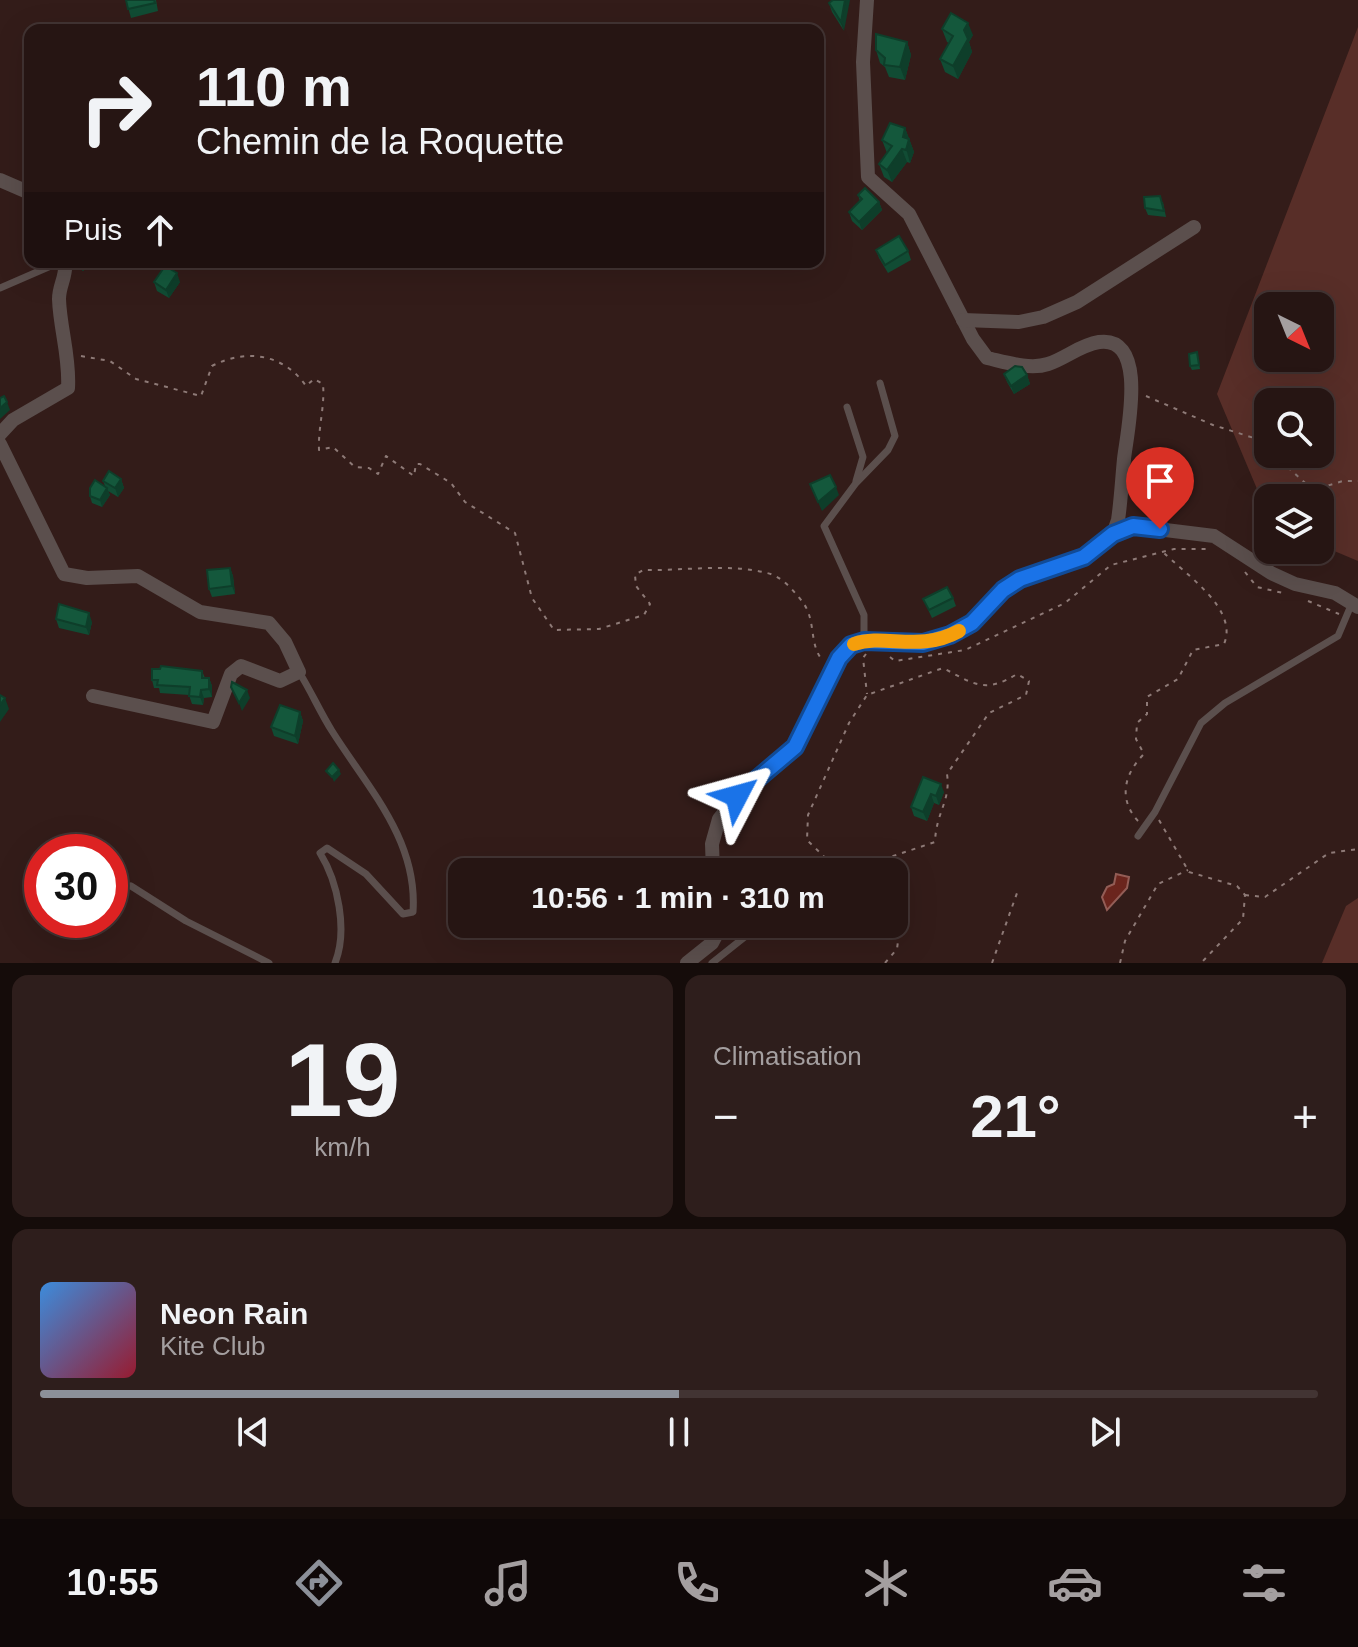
<!DOCTYPE html>
<html lang="fr">
<head>
<meta charset="utf-8">
<style>
  body { margin:0; font-family:Arial,sans-serif; background:#2e1e1c; color:#f1f3f6; height:100vh; display:flex; flex-direction:column; font-size:30px; white-space:nowrap }
  * { box-sizing:border-box; margin:0 }
  p { font-size:26px; color:#a49fa0 }
  .icon { flex:none; width:44px; height:44px; fill:none; stroke:currentColor; stroke-width:2; stroke-linecap:round; stroke-linejoin:round }
  .map { position:relative; height:963px; overflow:hidden }
  .details { display:flex; flex-direction:column; gap:12px; padding:12px; background:#150c0a; flex:1 }
  .details>* { flex:none }
  .banner { position:absolute; left:24px; top:24px; width:800px; height:244px; border-radius:16px; box-shadow:0 8px 32px #0002,0 0 0 2px #423433; background:#261513; color:#f1f3f6; overflow:hidden }
  .needle { width:52px; rotate:137deg }
  .tools { position:absolute; left:1254px; top:292px; display:grid; gap:16px }
  .tools a { display:grid; place-items:center; width:80px; height:80px; border-radius:16px; background:#261513; box-shadow:0 8px 32px #0002,0 0 0 2px #423433; font-size:40px }
  .speed { position:absolute; left:24px; top:834px; display:flex; gap:16px; font-size:40px; font-weight:700; text-align:center }
  .speed>* { display:grid; place-content:center; width:104px; height:104px; border-radius:50%; background:#261513; box-shadow:0 8px 32px #0002,0 0 0 2px #423433; line-height:1 }
  .speed .limit { border:12px solid #d22; background:#fff; color:#111 }
  .pin { position:absolute; display:grid; place-items:center; width:68px; height:68px; color:#fff; margin:-82px -34px; border-radius:50% 50% 50% 0; rotate:-45deg; box-shadow:0 0 8px #0007 }
  .pin .icon { rotate:45deg }
  .me { position:absolute; width:88px; margin:-44px; rotate:51deg; stroke-linejoin:round; filter:drop-shadow(0 0 6px #0008) }
  .turn { display:flex; align-items:center; gap:28px; height:168px; padding:0 40px; font-size:36px }
  .turn .icon { width:104px; height:104px; stroke-width:2.5 }
  .turn b { display:block; font-size:56px; line-height:68px }
  .then { display:flex; align-items:center; height:76px; padding:0 40px; background:#0003; gap:16px; font-size:30px }
  .big { font-size:60px; font-weight:700; line-height:1.1 }
  .details .card { flex:1; display:flex; flex-direction:column; justify-content:center; gap:12px; min-width:0; padding:0 28px; border-radius:16px; background:#2e1e1c }
  .details .dial { align-items:center; gap:0 }
  .dial b { font-size:104px; line-height:1 }
  .song { display:flex; align-items:center; gap:24px }
  .cover { width:96px; height:96px; border-radius:12px; background:linear-gradient(135deg,hsl(210 70% 55%),hsl(350 70% 35%)) }
  .played { height:8px; border-radius:4px; background:linear-gradient(90deg,#8c9099 50%,#423433 50%) }
  .keys { display:flex; justify-content:space-around; direction:ltr }
  .heat { display:flex; justify-content:space-between; align-items:center; font-size:44px; direction:ltr }
  .details .tiles { flex:1; display:grid; gap:12px; grid-template-columns:1fr 1fr }
  .card:last-child { grid-column:span 2 }
  .trip { position:absolute; left:448px; top:858px; width:460px; height:80px; border-radius:16px; background:#261513; box-shadow:0 8px 32px #0002,0 0 0 2px #423433; font-weight:700; line-height:80px; text-align:center }
  .menu { display:flex; height:128px; justify-content:space-around; align-items:center; background:#0f0808; color:#a49fa0 }
  .menu .icon { width:56px; height:56px }
  .menu .active { color:#8c9099 }
  .menu b { font-size:36px; color:#f1f3f6 }
  .map>svg:first-child { display:block }
</style>
</head>
<body>
<div class="map">
<svg width="1358" height="963" viewBox="0 0 1358 963">
  <rect width="100%" height="100%" fill="#331c19"/>
  <g fill="#582e28" fill-rule="evenodd">
    <path d="M1358,27V561L1320,545V498H1268V515L1217,394ZM1268,306H1320V358H1268ZM1268,402H1320V454H1268Z"/>
    <path d="M1358,898V963H1322L1346,906Z"/>
  </g>
  <path fill="#6b251d" stroke="#935d56" stroke-width="2" d="M1116,874L1129,877L1127,888L1107,910L1102,897L1107,887L1114,884Z"/>
  <g fill="none" stroke-linecap="round" stroke-linejoin="round">
    <g stroke="#8e7a77" stroke-width="2" stroke-dasharray="4 6" stroke-linecap="butt">
      <path d="M81,356L110,361L136,379L201,396L212,366C246,348 284,354 306,386L314,379L323,384C325,407 318,427 319,450L333,447L355,467L369,468L378,474L386,456L414,476L416,464H420L451,483L465,502L515,533L532,598L554,630L599,629L644,615L650,604L636,586L635,575L643,570C683,571 729,563 767,573C782,576 795,592 804,604C816,622 809,645 823,661"/>
      <path d="M1146,396L1213,425L1254,438L1268,450"/>
      <path d="M1273,454L1313,490L1343,481H1358"/>
      <path d="M1245,572L1257,587L1283,593"/>
      <path d="M1308,601L1339,614"/>
      <path d="M866,654L863,658L867,694"/>
      <path d="M890,657L895,661L965,650L1065,603L1111,565L1174,549H1211"/>
      <path d="M1159,820L1189,872L1237,886L1245,895L1243,919L1201,963"/>
      <path d="M1138,821C1118,799 1124,774 1144,754L1136,739L1137,723L1147,714V697L1178,679L1193,650L1224,644C1239,609 1185,574 1163,552"/>
      <path d="M826,858L857,868L935,842C936,812 951,801 947,774L989,713L1026,695L1029,681L1017,674C985,694 974,684 943,668L867,695L849,723L808,815L807,840L840,872"/>
      <path d="M1245,895L1265,897L1329,853L1358,849"/>
      <path d="M885,963L897,949L904,895L894,893"/>
      <path d="M992,963L1017,893"/>
      <path d="M1120,963L1125,941L1158,884L1188,870"/>
    </g>
    <g stroke="#5b4f4d" stroke-width="7">
      <path d="M0,288L60,262"/>
      <path d="M847,407L863,457L856,481"/>
      <path d="M864,641V615L824,526L856,483L888,450L895,436L880,383"/>
      <path d="M299,672C311,691 320,712 332,731C368,788 418,840 413,912L403,914L366,874L327,848L320,853C338,882 348,931 335,963"/>
      <path d="M1138,836L1155,812L1201,723L1225,703L1338,636L1352,603"/>
      <path d="M131,886L186,921L269,963"/>
      <path d="M774,924L848,927"/>
      <path d="M712,963L761,924"/>
    </g>
    <g stroke="#5b4f4d" stroke-width="14">
      <path d="M867,0L863,62L868,177L909,214L973,339L987,358C1005,362 1030,370 1048,364C1066,358 1080,345 1099,342C1149,335 1127,432 1124,459C1122,479 1121,500 1118,520L1113,534"/>
      <path d="M0,180L30,193"/>
      <path d="M963,320L1019,322L1043,317L1077,302L1194,227"/>
      <path d="M0,434L13,420L68,388C70,357 60,329 59,299C59,285 67,276 65,262"/>
      <path d="M0,444L64,574L87,578L138,576L200,612L269,623L285,642L299,672L280,681L241,666L231,674L213,722L93,696"/>
      <path d="M713,872L712,844L719,819L737,796L795,747L839,658L851,645L864,641L923,643L950,635L972,623L1003,590L1020,579L1084,557L1113,534L1133,526L1214,536L1271,573L1295,584L1335,593L1358,607"/>
      <path d="M687,963L712,943L722,924"/>
    </g>
  </g>
  <g fill="#114c34">
    <path d="M126,0H156L158,11L131,18Z"/>
    <path d="M833,0L844,31L832,12L829,3Z"/>
    <path d="M942,29L973,35L969,42L972,52L958,79L945,72L940,59L949,43L947,42Z"/>
    <path d="M907,42L911,55L905,80L889,77L885,67L880,63L876,50Z"/>
    <path d="M905,128L914,152L910,163L907,162L892,182L884,177L879,164L887,153L882,140Z"/>
    <path d="M858,195L879,202L882,210L862,230L852,221L849,212L860,201Z"/>
    <path d="M1163,202L1166,217L1148,215L1145,208Z"/>
    <path d="M876,250L908,251L911,260L888,273L879,258Z"/>
    <path d="M74,262H92L83,271L75,265Z"/>
    <path d="M154,282H180L169,298L157,291Z"/>
    <path d="M1197,352L1200,369L1192,370L1190,366Z"/>
    <path d="M1004,374L1027,375L1030,384L1014,394L1007,382Z"/>
    <path d="M121,479L124,488L118,497L108,491L110,495L102,507L92,503L90,496L105,486L103,481Z"/>
    <path d="M230,568L233,576L235,594L212,597L209,589Z"/>
    <path d="M953,598L956,606L932,618L923,599Z"/>
    <path d="M56,619L92,622L89,635L59,628Z"/>
    <path d="M202,671L205,678H209L212,686V697L204,698L203,705L192,704L189,695L160,693L159,688H154L152,680Z"/>
    <path d="M300,712L303,721L298,744L274,736L271,727Z"/>
    <path d="M923,777L944,792L939,805L934,803L927,821L914,816L911,807Z"/>
  </g>
  <g fill="#0e3e2a">
    <path d="M845,0H850L844,31L841,22Z"/>
    <path d="M968,23L973,35L969,42L972,52L958,79L953,66L964,30Z"/>
    <path d="M907,42L911,55L905,80L900,67Z"/>
    <path d="M905,128L914,152L910,163L903,137Z"/>
    <path d="M902,149L907,162L892,182L887,170Z"/>
    <path d="M879,202L882,210L862,230L859,222Z"/>
    <path d="M81,262H92L83,271L80,263Z"/>
    <path d="M177,273L180,282L169,298L166,290Z"/>
    <path d="M1027,375L1030,384L1014,394L1011,386Z"/>
    <path d="M7,402L10,410L0,419V408Z"/>
    <path d="M121,479L124,488L118,497L115,488Z"/>
    <path d="M836,487L839,495L822,511L818,502Z"/>
    <path d="M107,488L110,495L102,507L100,500Z"/>
    <path d="M230,568L233,576L235,594L232,586Z"/>
    <path d="M89,613L92,622L89,635L86,627Z"/>
    <path d="M209,678L212,686V697L209,689Z"/>
    <path d="M201,690L204,698L203,705L200,697Z"/>
    <path d="M247,690L250,698L242,711L239,703Z"/>
    <path d="M5,698L9,709L0,722V705Z"/>
    <path d="M300,712L303,721L298,744L295,736Z"/>
    <path d="M339,770L341,774L334,782L332,777Z"/>
    <path d="M941,784L944,792L939,805L936,796Z"/>
    <path d="M931,794L934,803L927,821L923,812Z"/>
  </g>
  <g fill="#14583c" stroke="#0e3e2a" stroke-width="2">
    <path d="M126,0H154L155,3L128,9Z"/>
    <path d="M833,0H845L841,22L829,3Z"/>
    <path d="M951,13L968,23L964,30L968,39L953,66L940,59L953,36L942,29Z"/>
    <path d="M876,34L907,42L900,67L884,65L885,58L876,50Z"/>
    <path d="M890,123L905,128L903,137L909,139L906,150L902,149L887,170L879,164L892,146L882,140Z"/>
    <path d="M865,188L879,202L859,222L849,212L862,199L858,195Z"/>
    <path d="M1160,196L1164,211L1145,208L1144,197Z"/>
    <path d="M899,236L908,251L885,265L876,250Z"/>
    <path d="M165,266L177,273L166,290L154,282Z"/>
    <path d="M1197,352L1199,365L1190,366L1189,354Z"/>
    <path d="M1015,366L1022,367L1027,375L1011,386L1004,374Z"/>
    <path d="M4,396L7,402L0,408V398Z"/>
    <path d="M109,471L121,479L115,488L103,481Z"/>
    <path d="M830,475L836,487L818,502L810,484Z"/>
    <path d="M95,480L107,488L100,500L90,496V488Z"/>
    <path d="M230,568L232,586L209,589L207,570Z"/>
    <path d="M947,587L953,598L929,610L923,599Z"/>
    <path d="M59,604L89,613L86,627L56,619Z"/>
    <path d="M161,666L202,671V678H209V689L201,690L200,697L189,696L190,687L157,685L158,680H152V669H160Z"/>
    <path d="M232,682L247,690L239,703L231,687Z"/>
    <path d="M0,695L5,698L0,705Z"/>
    <path d="M280,705L300,712L295,736L271,727Z"/>
    <path d="M333,763L339,770L332,777L326,771Z"/>
    <path d="M923,777L941,784L936,796L931,794L923,812L911,807Z"/>
    <path d="M74,846L94,847V852H74Z"/>
  </g>
  <g fill="none" stroke-linecap="round" stroke-linejoin="round">
    <defs>
      <path id="route" d="M737,796L795,747L839,658L851,645L864,641L923,643L950,635L972,623L1003,590L1020,579L1084,557L1113,534L1133,526L1160,529"/>
    </defs>
    <use href="#route" stroke="#114b97" stroke-width="20"/>
    <use href="#route" stroke="#1a73e8" stroke-width="14"/>
    <path stroke="#f59e0b" stroke-width="14" d="M854,644C885,633 919,653 959,631"/>
  </g>
</svg>
<div class="tools">
<a><svg class="needle" viewBox="-14 -14 28 28"><path d="M0-13l5 13h-10z" fill="#e53935"/><path d="M0 13l5-13h-10z" fill="#a49fa0"/></svg></a>
<a><svg class="icon" aria-label="search" viewBox="0 0 24 24"><circle cx="10" cy="10" r="6"/><path d="M15 15l6 6"/></svg></a>
<a><svg class="icon" aria-label="layers" viewBox="0 0 24 24"><path d="M12 4l9 5-9 5-9-5zM3 14l9 5 9-5"/></svg></a>
</div>
<div class="speed"><div class="limit">30</div></div>
<div class="pin" style="left:1160px;top:529px;background:#d93025"><svg class="icon" aria-label="arrive" viewBox="0 0 24 24"><path d="M6 21V4h12l-3 4 3 4H6"/></svg></div>
<svg class="me" style="left:737px;top:796px" viewBox="-20 -20 40 40"><path d="M0-17L14 15 0 8-14 15z" fill="#1a73e8" stroke="#fff" stroke-width="4"/></svg>
<div class="trip">10:56 · 1 min · 310 m</div>
<div class="banner">
<div class="turn"><svg class="icon" aria-label="right" viewBox="0 0 24 24"><path d="M7 20v-9h11M14 6l5 5-5 5"/></svg><div><b>110 m</b>Chemin de la Roquette</div></div>
<div class="then">Puis<svg class="icon" aria-label="ahead" viewBox="0 0 24 24"><path d="M12 20V5M6 11l6-6 6 6"/></svg></div>
</div>
</div>
<section class="details">
<div class="tiles">
<div class="card dial"><b>19</b><p>km/h</p></div>
<div class="card"><p>Climatisation</p>
<div class="heat"><a>−</a><b class="big">21°</b><a>+</a></div>
</div>
<div class="card">
<div class="song"><i class="cover"></i><div><b>Neon Rain</b><p>Kite Club</p></div></div>
<div class="played"></div>
<div class="keys"><svg class="icon" aria-label="previous" viewBox="0 0 24 24"><path d="M18 5L8 12l10 7zM5 5v14"/></svg><svg class="icon" aria-label="pause" viewBox="0 0 24 24"><path d="M8 5v14M16 5v14"/></svg><svg class="icon" aria-label="next" viewBox="0 0 24 24"><path d="M6 5l10 7-10 7zM19 5v14"/></svg></div>
</div>
</div>
</section>
<nav class="menu">
<b>10:55</b>
<svg class="icon active" aria-label="directions" viewBox="0 0 24 24"><path d="M12 3l9 9-9 9-9-9zM9 14v-3h6M13 9l2 2-2 2"/></svg>
<svg class="icon" aria-label="music" viewBox="0 0 24 24"><path d="M9 18V5l10-2v13"/><circle cx="6" cy="18" r="3"/><circle cx="16" cy="16" r="3"/></svg>
<svg class="icon" aria-label="phone" viewBox="0 0 24 24"><path d="M5 4h4l2 5-3 2q2 4 5 5l2-3 5 2v4C11 20 4 13 5 4z"/></svg>
<svg class="icon" aria-label="climate" viewBox="0 0 24 24"><path d="M12 3v18M4 7l16 10M4 17L20 7"/></svg>
<svg class="icon" aria-label="car" viewBox="0 0 24 24"><path d="M5 17H2v-5l4-1 3-4h7l3 4 3 1v5h-3M9 17h6M6 11h13"/><circle cx="7" cy="17" r="2"/><circle cx="17" cy="17" r="2"/></svg>
<svg class="icon" aria-label="filters" viewBox="0 0 24 24"><path d="M4 7h16M4 17h16"/><circle cx="9" cy="7" r="2"/><circle cx="15" cy="17" r="2"/></svg>
</nav>
</body>
</html>
